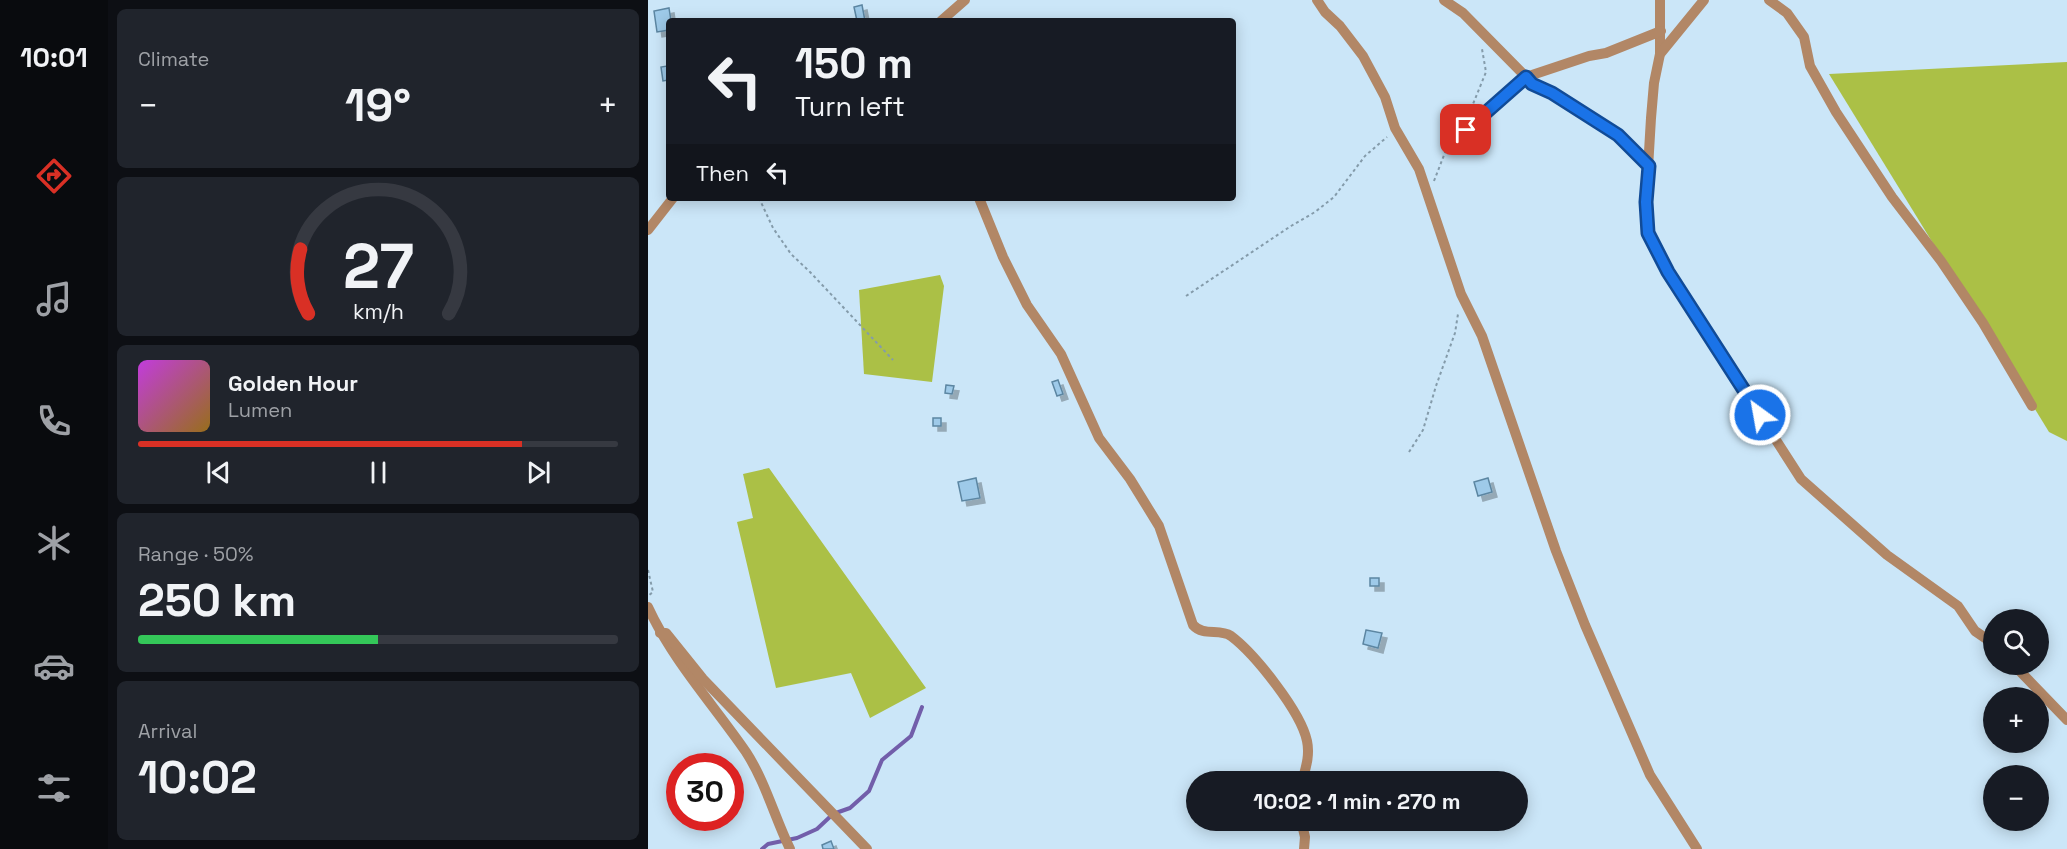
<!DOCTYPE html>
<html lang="en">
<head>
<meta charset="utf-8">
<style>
  body { margin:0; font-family:"Space Grotesk",sans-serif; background:#20242c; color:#f1f3f6; height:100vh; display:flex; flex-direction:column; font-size:22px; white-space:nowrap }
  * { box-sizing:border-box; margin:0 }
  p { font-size:20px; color:#9ea1a6 }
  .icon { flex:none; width:33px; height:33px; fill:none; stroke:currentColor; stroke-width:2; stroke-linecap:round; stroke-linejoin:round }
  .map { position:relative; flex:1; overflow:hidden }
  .sheet { display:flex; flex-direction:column; gap:9px; padding:9px; background:#0d0f14; width:540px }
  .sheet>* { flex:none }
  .hud { position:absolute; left:18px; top:18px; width:570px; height:183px; border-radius:6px; box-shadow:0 3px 15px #0003; background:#171b24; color:#f1f3f6; overflow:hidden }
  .fabs { position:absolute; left:1335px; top:609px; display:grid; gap:12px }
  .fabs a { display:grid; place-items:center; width:66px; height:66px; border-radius:50%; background:#171b24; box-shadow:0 3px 15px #0003; font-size:30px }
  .speed { position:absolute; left:18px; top:753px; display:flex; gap:12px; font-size:30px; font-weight:700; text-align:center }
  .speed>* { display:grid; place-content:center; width:78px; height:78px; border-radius:50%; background:#171b24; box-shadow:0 3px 15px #0003; line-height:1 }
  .speed .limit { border:9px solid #d22; background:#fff; color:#111 }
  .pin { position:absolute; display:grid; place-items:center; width:51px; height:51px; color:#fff; margin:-26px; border-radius:12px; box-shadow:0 3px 9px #0006 }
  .me { position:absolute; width:66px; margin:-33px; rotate:328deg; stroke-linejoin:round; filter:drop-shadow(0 0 4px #0008) }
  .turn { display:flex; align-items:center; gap:21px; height:126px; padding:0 30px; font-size:27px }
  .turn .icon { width:78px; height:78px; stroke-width:2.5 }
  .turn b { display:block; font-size:42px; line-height:51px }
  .then { display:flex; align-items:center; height:57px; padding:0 30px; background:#0003; gap:12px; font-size:22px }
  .big { font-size:45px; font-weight:700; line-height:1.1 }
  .sheet .card { flex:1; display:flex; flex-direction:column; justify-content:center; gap:9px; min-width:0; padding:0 21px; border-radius:9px; background:#20242c }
  .sheet .dial { align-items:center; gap:0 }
  .dial svg { height:156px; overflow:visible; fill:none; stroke:#363941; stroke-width:7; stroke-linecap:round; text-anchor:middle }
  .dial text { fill:#f1f3f6; stroke:none }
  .song { display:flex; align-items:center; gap:18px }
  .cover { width:72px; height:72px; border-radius:9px; background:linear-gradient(135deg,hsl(290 70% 55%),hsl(40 70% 35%)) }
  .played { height:6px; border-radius:3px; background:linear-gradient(90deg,#d93025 80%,#363941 80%) }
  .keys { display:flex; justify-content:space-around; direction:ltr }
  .heat { display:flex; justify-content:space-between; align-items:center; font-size:33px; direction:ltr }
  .charge { height:9px; border-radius:4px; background:linear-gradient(90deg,#34c759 50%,#363941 0) }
  .trip { position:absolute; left:538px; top:771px; width:342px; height:60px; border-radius:30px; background:#171b24; box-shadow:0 3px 15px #0003; font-weight:700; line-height:60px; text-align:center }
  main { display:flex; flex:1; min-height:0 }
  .tab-bar { display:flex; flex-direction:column; width:108px; justify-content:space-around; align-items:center; background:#090b0e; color:#9ea1a6 }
  .tab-bar .icon { width:42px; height:42px }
  .tab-bar .current { color:#d93025 }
  .tab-bar b { font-size:27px; color:#f1f3f6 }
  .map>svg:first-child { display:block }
</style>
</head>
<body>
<main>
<nav class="tab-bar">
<b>10:01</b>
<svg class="icon current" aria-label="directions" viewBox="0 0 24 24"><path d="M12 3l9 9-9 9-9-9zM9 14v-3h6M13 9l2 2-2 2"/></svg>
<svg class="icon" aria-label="music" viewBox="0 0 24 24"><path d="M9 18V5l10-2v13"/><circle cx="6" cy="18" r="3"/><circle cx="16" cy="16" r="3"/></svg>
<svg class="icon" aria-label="phone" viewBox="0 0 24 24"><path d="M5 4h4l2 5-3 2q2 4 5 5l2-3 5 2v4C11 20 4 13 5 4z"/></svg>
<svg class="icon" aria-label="climate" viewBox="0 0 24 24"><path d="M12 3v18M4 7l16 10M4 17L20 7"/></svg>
<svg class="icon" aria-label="car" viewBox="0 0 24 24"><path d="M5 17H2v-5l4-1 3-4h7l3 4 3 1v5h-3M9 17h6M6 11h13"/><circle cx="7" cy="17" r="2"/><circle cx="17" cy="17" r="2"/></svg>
<svg class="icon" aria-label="filters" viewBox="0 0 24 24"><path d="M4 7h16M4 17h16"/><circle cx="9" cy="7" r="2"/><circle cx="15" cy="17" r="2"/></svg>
</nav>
<section class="sheet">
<div class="card"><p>Climate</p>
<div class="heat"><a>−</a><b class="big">19°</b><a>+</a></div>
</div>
<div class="card dial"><svg viewBox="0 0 100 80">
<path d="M14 69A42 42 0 1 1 86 69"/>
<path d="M14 69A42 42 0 0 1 10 36" stroke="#d93025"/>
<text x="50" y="56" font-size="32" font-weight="700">27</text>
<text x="50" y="72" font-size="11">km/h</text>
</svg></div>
<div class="card">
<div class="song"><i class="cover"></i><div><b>Golden Hour</b><p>Lumen</p></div></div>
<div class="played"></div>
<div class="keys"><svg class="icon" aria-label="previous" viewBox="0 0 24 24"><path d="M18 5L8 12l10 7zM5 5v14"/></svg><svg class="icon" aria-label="pause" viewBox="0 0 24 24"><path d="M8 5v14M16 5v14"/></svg><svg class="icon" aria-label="next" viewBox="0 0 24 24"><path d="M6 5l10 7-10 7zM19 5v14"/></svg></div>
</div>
<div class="card"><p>Range · 50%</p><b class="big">250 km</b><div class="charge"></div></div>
<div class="card"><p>Arrival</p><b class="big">10:02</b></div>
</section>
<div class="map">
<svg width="1419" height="849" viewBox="0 0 1419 849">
  <defs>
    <filter id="shadow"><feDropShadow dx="5" dy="5" stdDeviation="0" flood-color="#0004"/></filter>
  </defs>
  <rect width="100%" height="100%" fill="#cbe6f8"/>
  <g fill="#abc046">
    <path d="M1419,62V441L1401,432L1181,74Z"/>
    <path d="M292,275L296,286L284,382L216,374L211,290Z"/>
    <path d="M121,468L278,688L222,718L203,673L128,688L89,522L105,518L95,474Z"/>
  </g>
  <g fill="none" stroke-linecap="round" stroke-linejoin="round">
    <path stroke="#725eaa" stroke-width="4" d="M114,849L120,844L149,838L169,829L185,814L202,808L221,791L234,760L263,736L274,707"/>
  </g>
  <g fill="#9ecae9" stroke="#5c86a2" stroke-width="1.5" filter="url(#shadow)">
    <path d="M214,5L217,21H209L206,7Z"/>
    <path d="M21,8L23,21H21V30L9,32L6,11Z"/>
    <path d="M19,66L21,80L15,81L13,67Z"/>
    <path d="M410,380L415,394L409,396L404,382Z"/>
    <path d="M298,385L306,386L304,394L297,393Z"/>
    <rect x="285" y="418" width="8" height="8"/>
    <path d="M328,478L332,498L314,501L310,482Z"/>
    <path d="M840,478L844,492L830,496L826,482Z"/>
    <rect x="722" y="578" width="9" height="8"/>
    <path d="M718,630L734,633L730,648L715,644Z"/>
    <path d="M183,841L186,849H175L174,845Z"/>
  </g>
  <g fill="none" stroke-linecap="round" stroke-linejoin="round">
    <g stroke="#849baa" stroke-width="2" stroke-dasharray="3 3" stroke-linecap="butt">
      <path d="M823,109L838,72L834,49"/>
      <path d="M786,181L798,150"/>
      <path d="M111,198L125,228L143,254L162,272L245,360"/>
      <path d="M538,296L643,226L667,212L686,197L717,156L739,137"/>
      <path d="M761,452L775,430L788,386L807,333L810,314"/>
      <path d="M0,570L5,592L0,596"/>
    </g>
    <g stroke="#b28766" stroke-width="10">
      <path d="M669,0L677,12L692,26L715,56L737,97L747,128L771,169L813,294L834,336L908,551L937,625L1002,775L1049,849"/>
      <path d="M796,0L815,13L884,83L904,93L958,126L970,135L1001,167"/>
      <path d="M1012,0V54"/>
      <path d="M1056,0L1012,54L1006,83L1003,118L998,202L1000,233L1020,272L1153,479L1239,555L1310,606L1327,631L1346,644"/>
      <path d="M1121,0L1139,13L1156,37L1162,66L1188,112L1244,197L1293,261L1335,323L1384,406"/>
      <path d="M293,21L317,0"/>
      <path d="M804,142L878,77L941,56L958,53L1013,31"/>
      <path d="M331,198L355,257L379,305L413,354L451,438L482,479L511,526L545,625C556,637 571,628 583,636C607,654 653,712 659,741C662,755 658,767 654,782"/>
      <path d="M0,230L25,198"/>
      <path d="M0,607C25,661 65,704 98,752C117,781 127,818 142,849"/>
      <path d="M12,633H18L55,679L219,849"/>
      <path d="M1365,664L1419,720"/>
      <path d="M653,820L657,837L656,849"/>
    </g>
  </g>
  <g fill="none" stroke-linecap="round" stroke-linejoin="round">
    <defs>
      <path id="route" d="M818,130L878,77L884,84L904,93L970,135L1001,166L998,202L1000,233L1020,272L1112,415"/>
    </defs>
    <use href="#route" stroke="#114b97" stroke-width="15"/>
    <use href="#route" stroke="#1a73e8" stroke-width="10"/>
  </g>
</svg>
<div class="fabs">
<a><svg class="icon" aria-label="search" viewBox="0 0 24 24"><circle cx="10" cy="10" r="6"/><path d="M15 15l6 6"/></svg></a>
<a>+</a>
<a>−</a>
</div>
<div class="speed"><div class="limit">30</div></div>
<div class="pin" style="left:818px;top:130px;background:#d93025"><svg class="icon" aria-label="arrive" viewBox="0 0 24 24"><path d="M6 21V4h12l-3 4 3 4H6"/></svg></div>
<svg class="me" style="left:1112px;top:415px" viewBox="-20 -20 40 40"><circle r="17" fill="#1a73e8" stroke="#fff" stroke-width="3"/><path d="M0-11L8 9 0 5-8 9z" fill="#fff"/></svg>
<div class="trip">10:02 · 1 min · 270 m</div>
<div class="hud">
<div class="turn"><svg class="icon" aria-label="left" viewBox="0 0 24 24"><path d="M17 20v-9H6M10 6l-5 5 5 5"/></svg><div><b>150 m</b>Turn left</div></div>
<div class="then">Then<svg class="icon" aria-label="left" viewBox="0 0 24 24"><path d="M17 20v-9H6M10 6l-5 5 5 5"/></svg></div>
</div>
</div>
</main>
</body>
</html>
